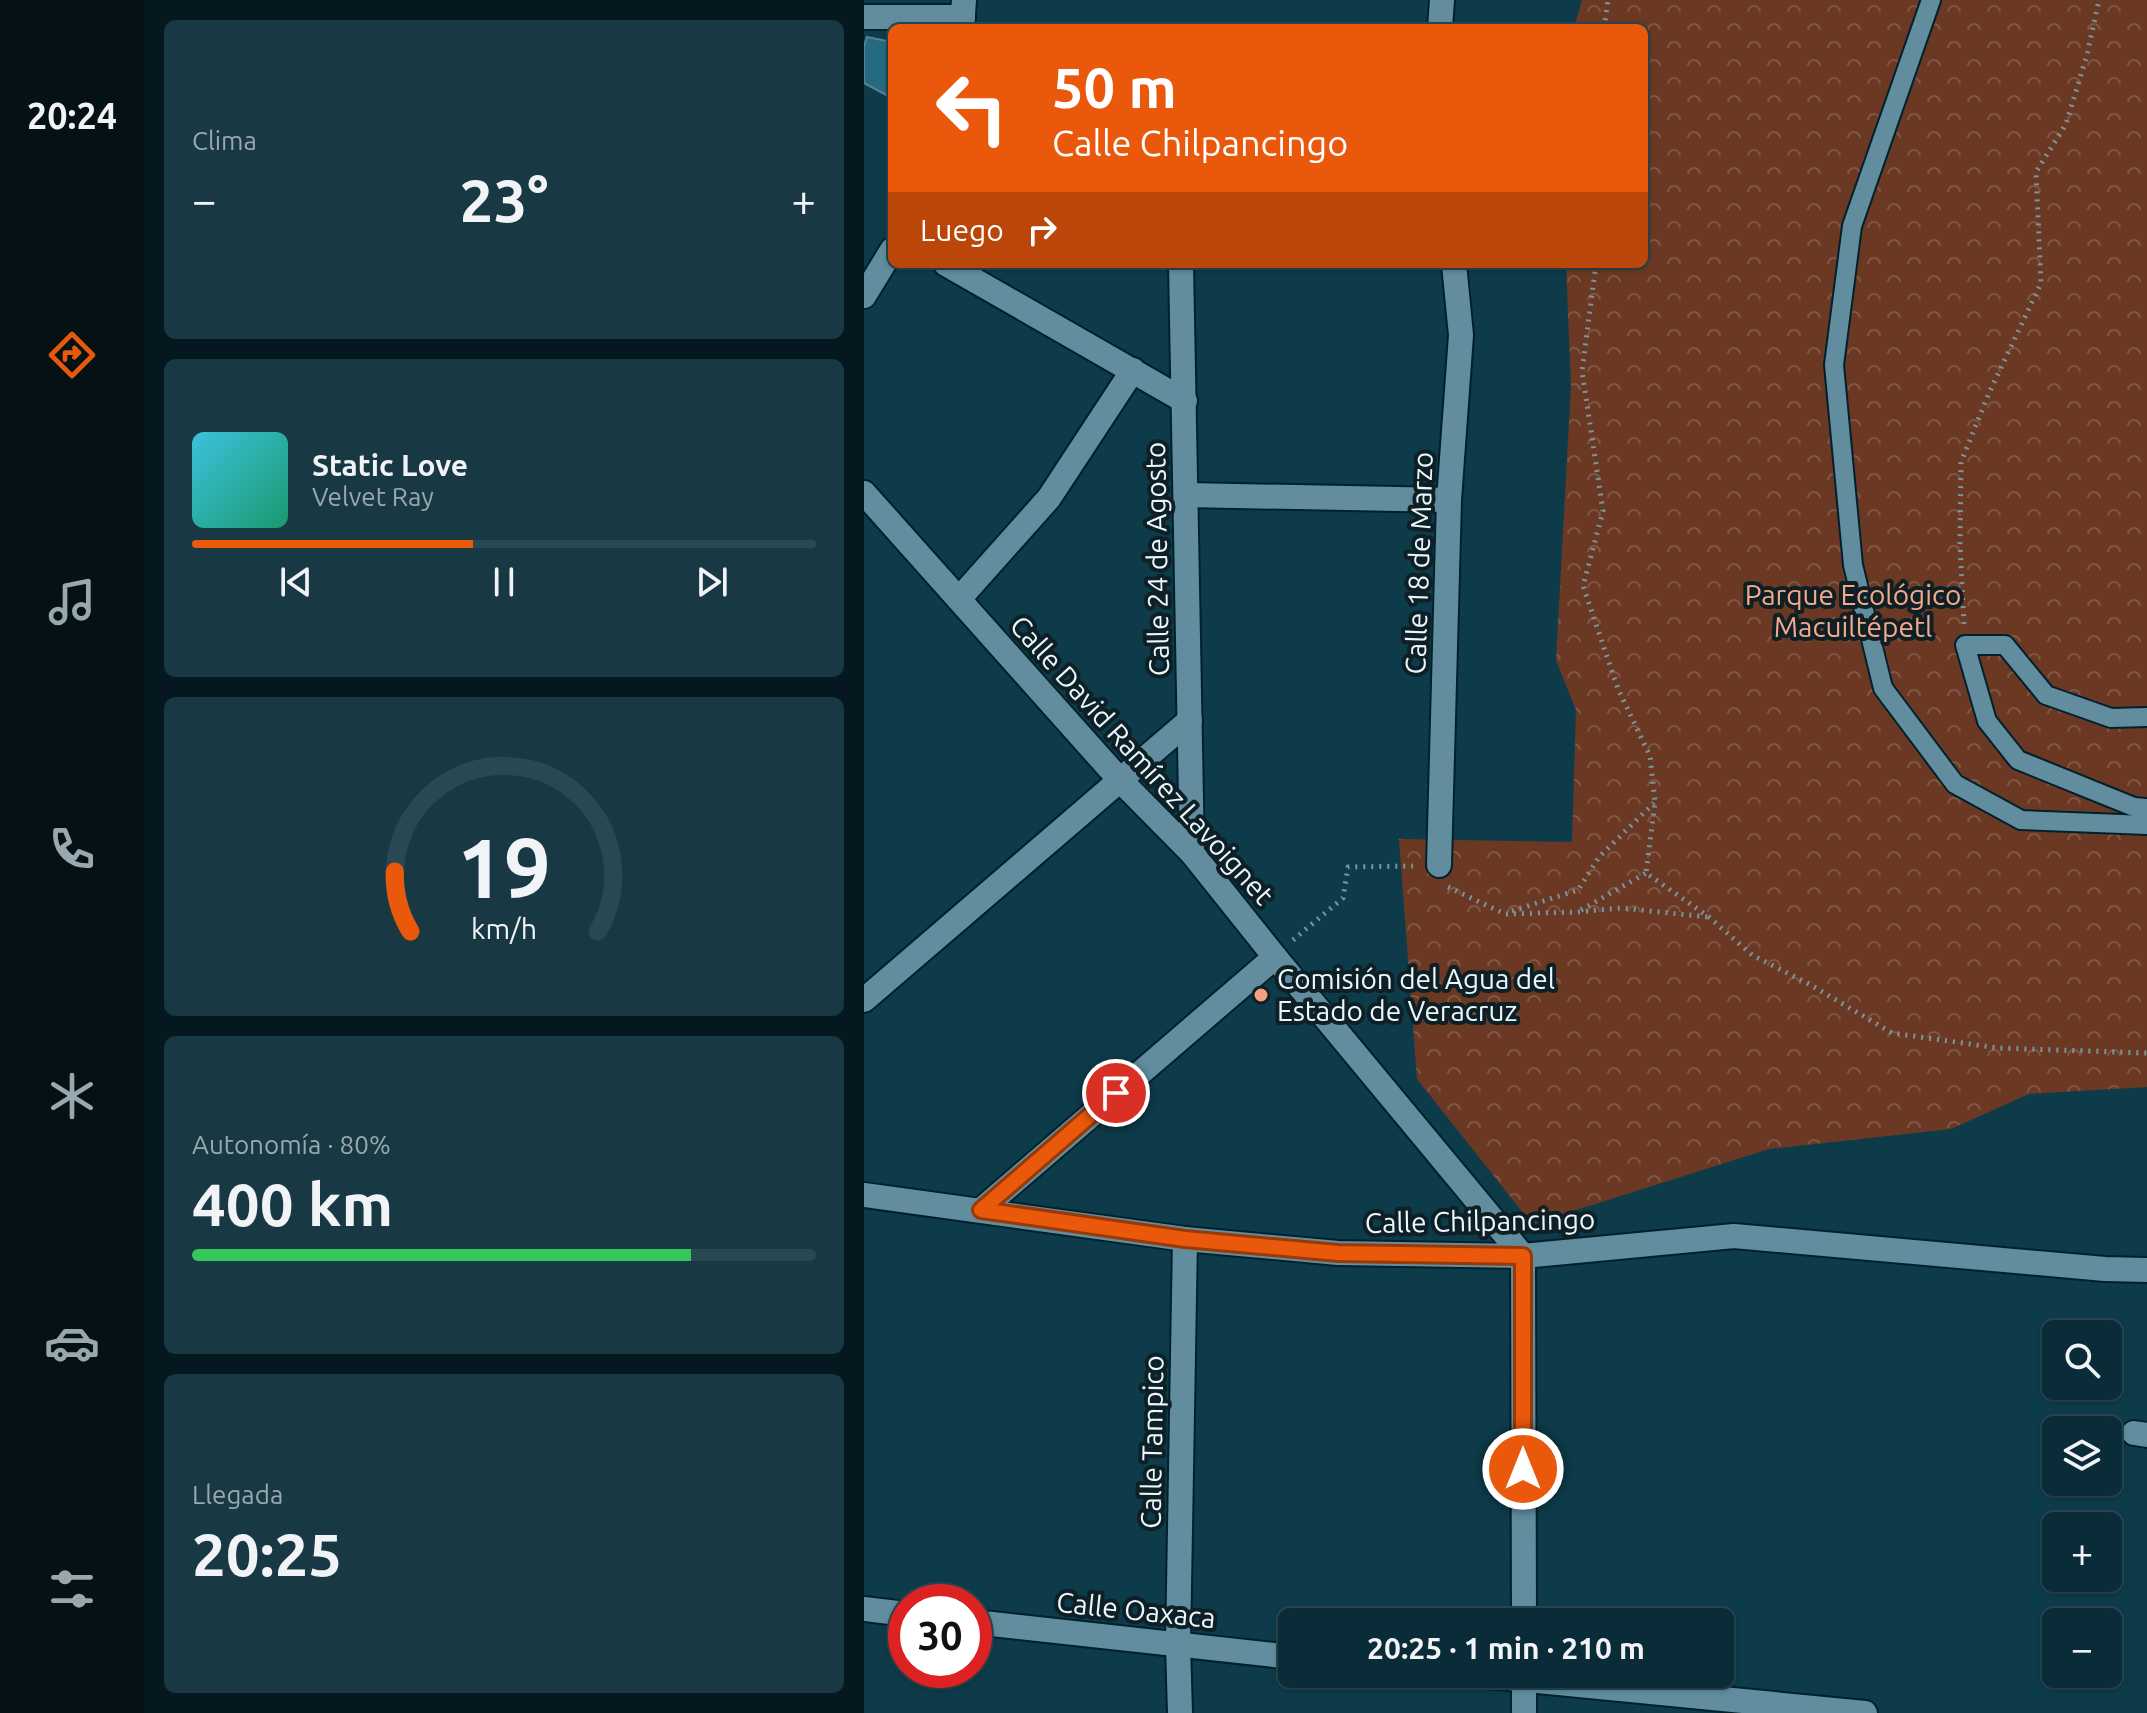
<!DOCTYPE html>
<html lang="es">
<head>
<meta charset="utf-8">
<style>
  body { margin:0; font-family:Ubuntu,sans-serif; background:#183843; color:#f1f3f6; height:100vh; display:flex; flex-direction:column; font-size:30px; white-space:nowrap }
  * { box-sizing:border-box; margin:0 }
  p { font-size:26px; color:#99a7ae }
  .icon { flex:none; width:44px; height:44px; fill:none; stroke:currentColor; stroke-width:2; stroke-linecap:round; stroke-linejoin:round }
  .map { position:relative; flex:1; overflow:hidden }
  .details { display:flex; flex-direction:column; gap:20px; padding:20px; background:#06181f; width:720px }
  .details>* { flex:none }
  .guide { position:absolute; left:24px; top:24px; width:760px; height:244px; border-radius:12px; box-shadow:0 2px 6px #0004,0 0 0 2px #2a4853; background:#ea580c; color:#fff; overflow:hidden }
  .buttons { position:absolute; left:1178px; top:1320px; display:grid; gap:16px }
  .buttons a { display:grid; place-items:center; width:80px; height:80px; border-radius:12px; background:#0a2c38; box-shadow:0 2px 6px #0004,0 0 0 2px #2a4853; font-size:40px }
  .speed { position:absolute; left:24px; top:1584px; display:flex; gap:16px; font-size:40px; font-weight:700; text-align:center }
  .speed>* { display:grid; place-content:center; width:104px; height:104px; border-radius:50%; background:#0a2c38; box-shadow:0 2px 6px #0004,0 0 0 2px #2a4853; line-height:1 }
  .speed .limit { border:12px solid #d22; background:#fff; color:#111 }
  .pin { position:absolute; display:grid; place-items:center; width:68px; height:68px; color:#fff; margin:-34px; border:4px solid #fff; border-radius:50%; box-shadow:0 2px 8px #0007 }
  .me { position:absolute; width:88px; margin:-44px; rotate:0deg; stroke-linejoin:round; filter:drop-shadow(0 0 6px #0008) }
  .turn { display:flex; align-items:center; gap:28px; height:168px; padding:0 32px; font-size:36px }
  .turn .icon { width:104px; height:104px; stroke-width:2.5 }
  .turn b { display:block; font-size:56px; line-height:68px }
  .then { display:flex; align-items:center; height:76px; padding:0 32px; background:#0003; gap:16px; font-size:30px }
  .big { font-size:60px; font-weight:700; line-height:1.1 }
  .details .card { flex:1; display:flex; flex-direction:column; justify-content:center; gap:12px; min-width:0; padding:0 28px; border-radius:12px; background:#183843 }
  .details .dial { align-items:center; gap:0 }
  .dial svg { height:208px; overflow:visible; fill:none; stroke:#2a4853; stroke-width:7; stroke-linecap:round; text-anchor:middle }
  .dial text { fill:#f1f3f6; stroke:none }
  .song { display:flex; align-items:center; gap:24px }
  .cover { width:96px; height:96px; border-radius:12px; background:linear-gradient(135deg,hsl(190 70% 55%),hsl(160 70% 35%)) }
  .played { height:8px; border-radius:4px; background:linear-gradient(90deg,#ea580c 45%,#2a4853 45%) }
  .keys { display:flex; justify-content:space-around; direction:ltr }
  .heat { display:flex; justify-content:space-between; align-items:center; font-size:44px; direction:ltr }
  .charge { height:12px; border-radius:6px; background:linear-gradient(90deg,#34c759 80%,#2a4853 0) }
  .trip { position:absolute; left:414px; top:1608px; width:456px; height:80px; border-radius:12px; background:#0a2c38; box-shadow:0 2px 6px #0004,0 0 0 2px #2a4853; font-weight:700; line-height:80px; text-align:center }
  main { display:flex; flex:1; min-height:0 }
  .tab-bar { display:flex; flex-direction:column; width:144px; justify-content:space-around; align-items:center; background:#041216; color:#99a7ae }
  .tab-bar .icon { width:56px; height:56px }
  .tab-bar .on { color:#ea580c }
  .tab-bar b { font-size:36px; color:#f1f3f6 }
  .map>svg:first-child { display:block }
</style>
</head>
<body>
<main>
<nav class="tab-bar">
<b>20:24</b>
<svg class="icon on" aria-label="directions" viewBox="0 0 24 24"><path d="M12 3l9 9-9 9-9-9zM9 14v-3h6M13 9l2 2-2 2"/></svg>
<svg class="icon" aria-label="music" viewBox="0 0 24 24"><path d="M9 18V5l10-2v13"/><circle cx="6" cy="18" r="3"/><circle cx="16" cy="16" r="3"/></svg>
<svg class="icon" aria-label="phone" viewBox="0 0 24 24"><path d="M5 4h4l2 5-3 2q2 4 5 5l2-3 5 2v4C11 20 4 13 5 4z"/></svg>
<svg class="icon" aria-label="climate" viewBox="0 0 24 24"><path d="M12 3v18M4 7l16 10M4 17L20 7"/></svg>
<svg class="icon" aria-label="car" viewBox="0 0 24 24"><path d="M5 17H2v-5l4-1 3-4h7l3 4 3 1v5h-3M9 17h6M6 11h13"/><circle cx="7" cy="17" r="2"/><circle cx="17" cy="17" r="2"/></svg>
<svg class="icon" aria-label="filters" viewBox="0 0 24 24"><path d="M4 7h16M4 17h16"/><circle cx="9" cy="7" r="2"/><circle cx="15" cy="17" r="2"/></svg>
</nav>
<section class="details">
<div class="card"><p>Clima</p>
<div class="heat"><a>−</a><b class="big">23°</b><a>+</a></div>
</div>
<div class="card">
<div class="song"><i class="cover"></i><div><b>Static Love</b><p>Velvet Ray</p></div></div>
<div class="played"></div>
<div class="keys"><svg class="icon" aria-label="previous" viewBox="0 0 24 24"><path d="M18 5L8 12l10 7zM5 5v14"/></svg><svg class="icon" aria-label="pause" viewBox="0 0 24 24"><path d="M8 5v14M16 5v14"/></svg><svg class="icon" aria-label="next" viewBox="0 0 24 24"><path d="M6 5l10 7-10 7zM19 5v14"/></svg></div>
</div>
<div class="card dial"><svg viewBox="0 0 100 80">
<path d="M14 69A42 42 0 1 1 86 69"/>
<path d="M14 69A42 42 0 0 1 8 46" stroke="#ea580c"/>
<text x="50" y="56" font-size="32" font-weight="700">19</text>
<text x="50" y="72" font-size="11">km/h</text>
</svg></div>
<div class="card"><p>Autonomía · 80%</p><b class="big">400 km</b><div class="charge"></div></div>
<div class="card"><p>Llegada</p><b class="big">20:25</b></div>
</section>
<div class="map">
<svg width="1283" height="1713" viewBox="0 0 1283 1713">
  <defs>
    <pattern id="forest-crowns" width="20" height="18" patternUnits="userSpaceOnUse" patternTransform="scale(2)"><rect width="20" height="18" fill="#6b3923"/><path d="M2 6a3 3 0 1 1 6 0M12 15a3 3 0 1 1 6 0" fill="none" stroke="#805644"/></pattern>
  </defs>
  <rect width="100%" height="100%" fill="#0e3b4a"/>
  <path fill="url(#forest-crowns)" d="M718,0H1283V1087L1165,1094L1087,1129L905,1149L668,1224L553,1079L535,839L708,842L712,710L692,660L707,386L702,264H780V28H710Z"/>
  <path fill="#246a81" stroke="#578292" stroke-width="2" d="M3,37L28,42V98L0,83V46Z"/>
  <g fill="none" stroke-linecap="round" stroke-linejoin="round">
    <defs>
      <g id="service">
        <path d="M1067,0L988,226L970,365L989,565L1019,688L1091,784L1157,820L1283,825"/>
        <path d="M1283,717L1247,718L1182,695L1141,645H1101L1123,721L1154,760L1270,807L1283,808"/>
      </g>
      <g id="minor">
        <path d="M0,17H99"/>
        <path d="M576,28L578,0"/>
        <path d="M82,264L321,401"/>
        <path d="M317,264L328,853"/>
        <path d="M0,493L255,779L328,853L411,957L659,1256L660,1622"/>
        <path d="M322,495L585,500"/>
        <path d="M95,599L185,498L269,370"/>
        <path d="M575,865L585,500L597,335L590,264"/>
        <path d="M0,1000L326,720"/>
        <path d="M0,1195L321,1239L474,1253L659,1256L870,1236L1241,1269L1283,1270"/>
        <path d="M117,1210L411,957"/>
        <path d="M1270,1433L1283,1435"/>
        <path d="M0,1609L42,1614"/>
        <path d="M110,1622L428,1657"/>
        <path d="M603,1674L1001,1713"/>
        <path d="M316,1713L314,1645L321,1239"/>
        <path d="M660,1713V1674"/>
      </g>
      <g id="secondary">
        <path d="M98,28L100,0"/>
        <path d="M0,296L28,250"/>
      </g>
    </defs>
    <use href="#service" stroke="#00212c" stroke-width="22"/>
    <use href="#minor" stroke="#00212c" stroke-width="28"/>
    <use href="#secondary" stroke="#00212c" stroke-width="28"/>
    <g stroke="#7896a1" stroke-width="5" stroke-dasharray="2 6" stroke-linecap="butt">
      <path d="M740,28L744,0"/>
      <path d="M732,264L718,371L739,511L719,586L754,689L786,756L791,802L782,873L845,917L888,955L945,984L1028,1033L1134,1048L1283,1053"/>
      <path d="M1100,624L1096,546L1097,462L1125,393L1177,283L1172,172L1202,124L1223,55L1235,0"/>
      <path d="M584,887L641,914L713,912L757,908L844,917"/>
      <path d="M717,910L782,873"/>
      <path d="M648,911L714,890L735,857L790,803"/>
      <path d="M429,940L479,898L484,867L549,866"/>
    </g>
    <use href="#service" stroke="#618d9e" stroke-width="18"/>
    <use href="#minor" stroke="#618d9e" stroke-width="24"/>
    <use href="#secondary" stroke="#618d9e" stroke-width="24"/>
  </g>
  <g fill="none" stroke-linecap="round" stroke-linejoin="round">
    <defs>
      <path id="route" d="M252,1093L117,1210L321,1239L474,1253L659,1256V1469"/>
    </defs>
    <use href="#route" stroke="#983908" stroke-width="20"/>
    <use href="#route" stroke="#ea580c" stroke-width="14"/>
  </g>
  <circle fill="#f2a07f" stroke="#0e2026" stroke-width="3" cx="397" cy="995" r="8"/>
  <g text-anchor="middle" stroke-width="8" stroke-linejoin="round" paint-order="stroke">
    <g font-size="28" fill="#eaf8fd" stroke="#0e2026">
      <text transform="translate(293 559) rotate(-91)" y="10">Calle 24 de Agosto</text>
      <text transform="translate(555 563) rotate(-88)" y="10">Calle 18 de Marzo</text>
      <text transform="translate(278 760) rotate(48)" y="10">Calle David Ramírez Lavoignet</text>
      <text transform="translate(616 1221) rotate(-1)" y="10">Calle Chilpancingo</text>
      <text transform="translate(288 1442) rotate(-89)" y="10">Calle Tampico</text>
      <text transform="translate(272 1610) rotate(6)" y="10">Calle Oaxaca</text>
    </g>
    <g font-size="28" fill="#f5a989" stroke="#0e2026">
      <text x="989" y="605">Parque Ecológico<tspan x="989" dy="32">Macuiltépetl</tspan></text>
    </g>
    <g font-size="28" fill="#eaf8fd" stroke="#0e2026" text-anchor="start">
      <text x="413" y="989">Comisión del Agua del<tspan x="413" dy="32">Estado de Veracruz</tspan></text>
    </g>
  </g>
</svg>
<div class="buttons">
<a><svg class="icon" aria-label="search" viewBox="0 0 24 24"><circle cx="10" cy="10" r="6"/><path d="M15 15l6 6"/></svg></a>
<a><svg class="icon" aria-label="layers" viewBox="0 0 24 24"><path d="M12 4l9 5-9 5-9-5zM3 14l9 5 9-5"/></svg></a>
<a>+</a>
<a>−</a>
</div>
<div class="speed"><div class="limit">30</div></div>
<div class="pin" style="left:252px;top:1093px;background:#d93025"><svg class="icon" aria-label="arrive" viewBox="0 0 24 24"><path d="M6 21V4h12l-3 4 3 4H6"/></svg></div>
<svg class="me" style="left:659px;top:1469px" viewBox="-20 -20 40 40"><circle r="17" fill="#ea580c" stroke="#fff" stroke-width="3"/><path d="M0-11L8 9 0 5-8 9z" fill="#fff"/></svg>
<div class="trip">20:25 · 1 min · 210 m</div>
<div class="guide">
<div class="turn"><svg class="icon" aria-label="left" viewBox="0 0 24 24"><path d="M17 20v-9H6M10 6l-5 5 5 5"/></svg><div><b>50 m</b>Calle Chilpancingo</div></div>
<div class="then">Luego<svg class="icon" aria-label="right" viewBox="0 0 24 24"><path d="M7 20v-9h11M14 6l5 5-5 5"/></svg></div>
</div>
</div>
</main>
</body>
</html>
